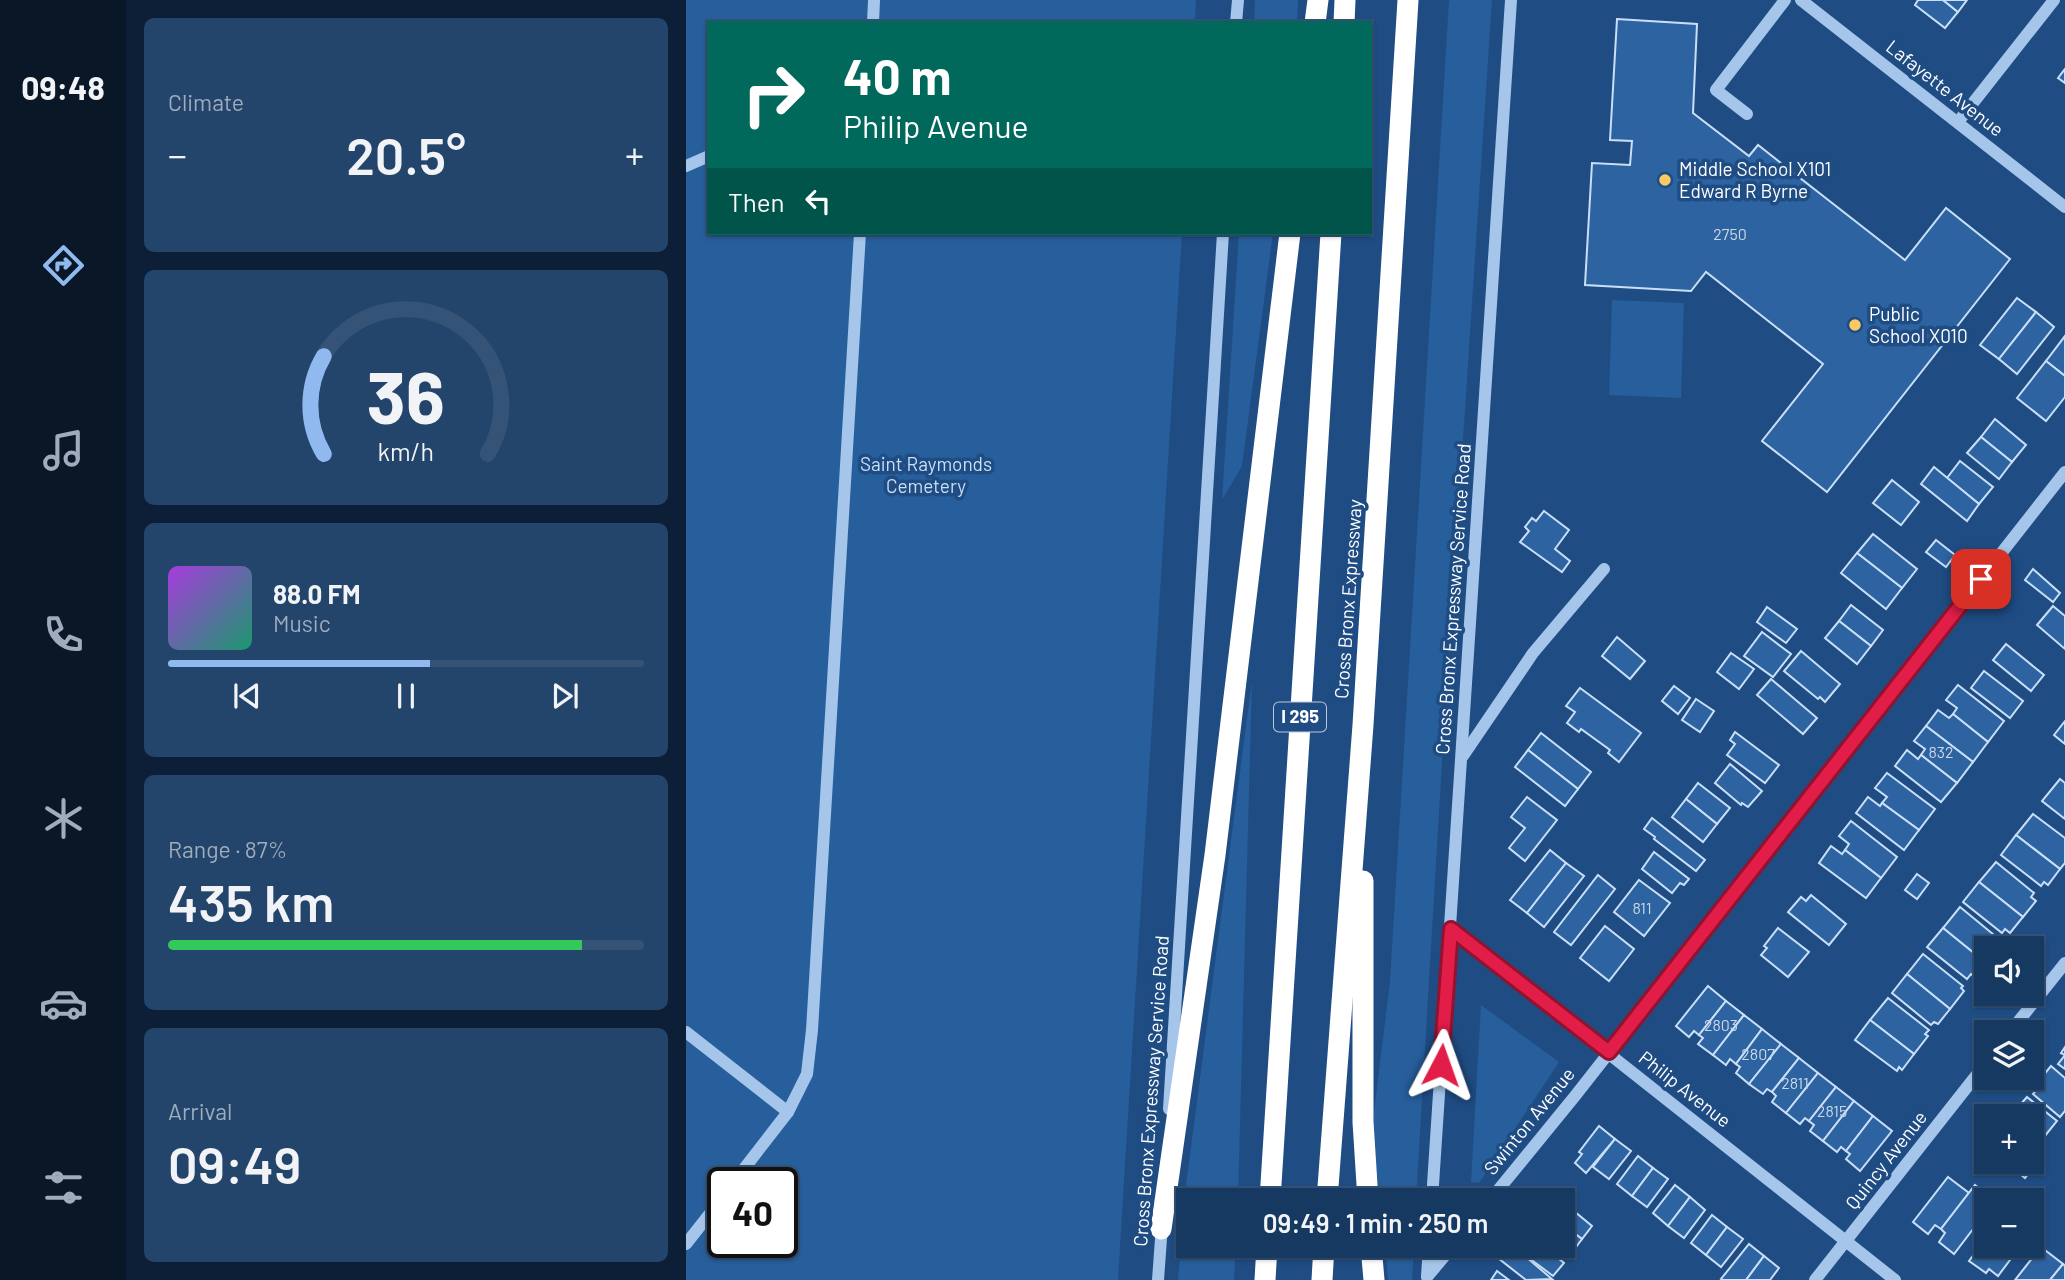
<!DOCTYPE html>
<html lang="en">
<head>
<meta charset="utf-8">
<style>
  body { margin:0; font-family:Barlow,sans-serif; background:#23446b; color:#f1f3f6; height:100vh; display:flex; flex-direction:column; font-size:26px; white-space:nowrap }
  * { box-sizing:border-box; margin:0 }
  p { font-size:23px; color:#9eacbe }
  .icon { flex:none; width:38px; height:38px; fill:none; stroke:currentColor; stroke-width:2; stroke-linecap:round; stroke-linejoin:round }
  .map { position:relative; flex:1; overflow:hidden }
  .side { display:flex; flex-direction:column; gap:18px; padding:18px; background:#0c1f36; width:560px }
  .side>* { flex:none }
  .guide { position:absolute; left:21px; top:21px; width:665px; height:214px; border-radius:0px; box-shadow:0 2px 5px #0004,0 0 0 2px #355377; background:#00695c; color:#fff; overflow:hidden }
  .fabs { position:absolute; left:1288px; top:936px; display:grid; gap:14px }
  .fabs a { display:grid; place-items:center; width:70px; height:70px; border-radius:0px; background:#163962; box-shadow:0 2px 5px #0004,0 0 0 2px #355377; font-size:35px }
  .speed { position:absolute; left:21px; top:1167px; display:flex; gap:14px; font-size:35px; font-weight:700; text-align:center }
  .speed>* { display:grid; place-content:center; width:91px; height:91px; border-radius:50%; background:#163962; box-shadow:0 2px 5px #0004,0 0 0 2px #355377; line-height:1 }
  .speed .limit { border:4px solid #111; border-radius:10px; background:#fff; color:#111 }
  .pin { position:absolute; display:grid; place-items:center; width:60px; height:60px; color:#fff; margin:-30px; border-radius:14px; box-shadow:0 4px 10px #0006 }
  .me { position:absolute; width:77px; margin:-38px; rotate:4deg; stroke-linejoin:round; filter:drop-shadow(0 0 5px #0008) }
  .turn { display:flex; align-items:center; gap:24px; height:147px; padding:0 21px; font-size:32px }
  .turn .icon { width:91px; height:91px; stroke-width:2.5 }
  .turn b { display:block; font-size:49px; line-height:60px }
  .then { display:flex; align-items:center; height:66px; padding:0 21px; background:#0003; gap:14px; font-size:26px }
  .big { font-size:52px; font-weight:600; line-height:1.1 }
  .side .widget { flex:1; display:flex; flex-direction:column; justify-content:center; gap:10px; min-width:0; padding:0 24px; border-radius:10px; background:#23446b }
  .side .dial { align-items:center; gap:0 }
  .dial svg { height:182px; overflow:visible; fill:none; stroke:#355377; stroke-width:7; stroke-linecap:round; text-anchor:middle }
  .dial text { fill:#f1f3f6; stroke:none }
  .song { display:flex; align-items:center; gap:21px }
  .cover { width:84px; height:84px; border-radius:10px; background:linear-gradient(135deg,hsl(280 70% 55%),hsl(160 70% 35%)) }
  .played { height:7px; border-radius:4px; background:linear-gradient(90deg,#90b9f0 55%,#355377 55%) }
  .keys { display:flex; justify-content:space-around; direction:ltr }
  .heat { display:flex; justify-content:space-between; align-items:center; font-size:38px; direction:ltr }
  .charge { height:10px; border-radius:5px; background:linear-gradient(90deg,#34c759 87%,#355377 0) }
  .trip { position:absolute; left:490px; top:1188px; width:399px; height:70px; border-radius:0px; background:#163962; box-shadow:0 2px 5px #0004,0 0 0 2px #355377; font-weight:600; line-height:70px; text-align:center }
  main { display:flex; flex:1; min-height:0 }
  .tab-bar { display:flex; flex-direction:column; width:126px; justify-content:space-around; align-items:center; background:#091727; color:#9eacbe }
  .tab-bar .icon { width:49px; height:49px }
  .tab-bar .on { color:#90b9f0 }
  .tab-bar b { font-size:32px; color:#f1f3f6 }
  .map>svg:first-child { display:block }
</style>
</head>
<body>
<main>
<nav class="tab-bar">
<b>09:48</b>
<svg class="icon on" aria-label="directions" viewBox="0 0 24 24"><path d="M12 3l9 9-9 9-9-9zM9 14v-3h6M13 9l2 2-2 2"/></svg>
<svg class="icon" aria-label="music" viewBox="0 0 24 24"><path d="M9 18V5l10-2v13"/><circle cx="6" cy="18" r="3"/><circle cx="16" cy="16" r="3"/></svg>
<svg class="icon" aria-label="phone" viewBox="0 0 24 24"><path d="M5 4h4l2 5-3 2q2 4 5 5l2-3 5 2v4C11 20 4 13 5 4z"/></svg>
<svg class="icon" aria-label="climate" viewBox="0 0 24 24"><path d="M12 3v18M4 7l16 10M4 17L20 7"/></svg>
<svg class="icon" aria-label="car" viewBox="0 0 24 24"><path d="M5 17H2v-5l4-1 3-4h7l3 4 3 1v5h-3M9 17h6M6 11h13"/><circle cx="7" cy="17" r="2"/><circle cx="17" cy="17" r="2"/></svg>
<svg class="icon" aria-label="filters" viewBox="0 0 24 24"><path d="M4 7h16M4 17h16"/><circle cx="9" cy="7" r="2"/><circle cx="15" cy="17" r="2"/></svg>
</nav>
<section class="side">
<div class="widget"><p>Climate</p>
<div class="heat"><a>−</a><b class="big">20.5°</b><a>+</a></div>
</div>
<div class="widget dial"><svg viewBox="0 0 100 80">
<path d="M14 69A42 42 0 1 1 86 69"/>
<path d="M14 69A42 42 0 0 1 14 26" stroke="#90b9f0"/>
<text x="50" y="56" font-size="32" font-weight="700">36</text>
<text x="50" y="72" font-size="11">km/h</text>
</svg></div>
<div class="widget">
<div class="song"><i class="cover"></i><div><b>88.0 FM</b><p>Music</p></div></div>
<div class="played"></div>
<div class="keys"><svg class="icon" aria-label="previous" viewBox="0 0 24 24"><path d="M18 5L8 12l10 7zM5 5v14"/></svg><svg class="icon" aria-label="pause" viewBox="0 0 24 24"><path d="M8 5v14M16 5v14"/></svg><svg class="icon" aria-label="next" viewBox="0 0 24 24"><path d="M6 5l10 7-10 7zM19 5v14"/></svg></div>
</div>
<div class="widget"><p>Range · 87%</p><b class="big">435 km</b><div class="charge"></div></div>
<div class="widget"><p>Arrival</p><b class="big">09:49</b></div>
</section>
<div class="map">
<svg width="1379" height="1280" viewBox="0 0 1379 1280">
  <rect width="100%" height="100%" fill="#1e4c83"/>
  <g fill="#275e9c" fill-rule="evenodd">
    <path d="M0,0H510L509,23H23V233H496L432,1280H0ZM37,1183H96V1242H37Z"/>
    <path d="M569,0H612L611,23H568Z"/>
    <path d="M763,0H806L758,729L730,1200H694L686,1128L704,981Z"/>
    <path d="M553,233H587L556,466L536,500Z"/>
    <path d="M926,300L998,303L995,398L923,395Z"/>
    <path d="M566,680L552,1200H502V1246H550L548,1280H492L499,1193Z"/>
    <path d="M795,1005L873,1062L793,1183L785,1182Z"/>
    <path d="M699,1246H728L726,1280H702Z"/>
  </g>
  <g fill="#2d63a1" stroke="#c9dff7" stroke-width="2">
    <path d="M1232,0H1257L1272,12L1259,28L1229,5Z"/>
    <path d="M1257,0H1281L1272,12Z"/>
    <path d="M931,19L1011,24L1007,113L1063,156L1072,145L1219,260L1260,208L1324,259L1141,492L1076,441L1137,364L1020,272L1005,291L899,285L906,163L944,165L946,141L924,140Z"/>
    <path d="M1379,69V83L1372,78Z"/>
    <path d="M1331,298L1350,312L1313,359L1294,345Z"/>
    <path d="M1350,312L1368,327L1331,374L1313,359Z"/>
    <path d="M1379,336V376L1360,361Z"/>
    <path d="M1360,361L1379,376V397L1360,421L1331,398Z"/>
    <path d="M1309,419L1340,445L1326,462L1295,437Z"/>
    <path d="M1295,437L1326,462L1313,479L1281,453Z"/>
    <path d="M1274,461L1307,487L1293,504L1261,478Z"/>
    <path d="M1248,467L1293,504L1281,521L1235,484Z"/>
    <path d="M1206,480L1233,502L1215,525L1187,503Z"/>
    <path d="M858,511L883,530L869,549L884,561L876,572L834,542L843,531L839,527L846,518L850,521Z"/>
    <path d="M1187,534L1231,569L1216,588L1171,553Z"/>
    <path d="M1250,540L1269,555L1260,567L1240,552Z"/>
    <path d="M1171,553L1216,588L1200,609L1155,573Z"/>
    <path d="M1347,569L1374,593L1367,602L1339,580Z"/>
    <path d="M1165,605L1197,630L1185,646L1153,621Z"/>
    <path d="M1367,606L1379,616V649L1351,625Z"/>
    <path d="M1081,607L1111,629L1100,643L1071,622Z"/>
    <path d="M1153,621L1185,646L1171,664L1139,638Z"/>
    <path d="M1076,632L1105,654L1087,677L1058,656Z"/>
    <path d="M931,637L959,661L944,679L916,656Z"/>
    <path d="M1320,644L1358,675L1345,691L1307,660Z"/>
    <path d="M1115,651L1154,684L1139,702L1134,697L1132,699L1098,671Z"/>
    <path d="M1045,653L1068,669L1053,689L1031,672Z"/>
    <path d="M1298,671L1337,701L1324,718L1285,688Z"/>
    <path d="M1085,679L1131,718L1117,734L1071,695Z"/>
    <path d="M1272,685L1318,721L1302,742L1267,714L1271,708L1260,700Z"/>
    <path d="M988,686L1004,698L992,714L976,701Z"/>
    <path d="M894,688L955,733L933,762L922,753L924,750L895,729L893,732L881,723L889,712L880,706Z"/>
    <path d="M1010,699L1028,711L1014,732L996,720Z"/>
    <path d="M1252,710L1263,718L1267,714L1302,742L1287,762L1240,726Z"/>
    <path d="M1379,721V744L1368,735Z"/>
    <path d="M1240,726L1287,762L1271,783L1235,755L1239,749L1228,741Z"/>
    <path d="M1049,732L1093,765L1079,783L1041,755L1049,744L1044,740Z"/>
    <path d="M855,733L905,772L892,789L842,750Z"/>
    <path d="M842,750L892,789L879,806L829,767Z"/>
    <path d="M1221,750L1232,759L1235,755L1271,783L1255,802L1209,766Z"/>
    <path d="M1044,764L1076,791L1062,807L1056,803L1055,805L1029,783Z"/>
    <path d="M1201,773L1249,809L1233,830L1196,803L1201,797L1189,788Z"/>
    <path d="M1374,779L1379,783V819L1356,801Z"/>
    <path d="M1012,783L1044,808L1031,824L1000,799Z"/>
    <path d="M841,797L871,820L839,861L823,848L839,828L825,817Z"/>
    <path d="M1182,797L1194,806L1196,803L1233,830L1218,850L1170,813Z"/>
    <path d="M1000,799L1031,824L1017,842L986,817Z"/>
    <path d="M1347,814L1379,838V863L1374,869L1330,835Z"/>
    <path d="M966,818L1019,860L1010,871L968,839L969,837L958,829Z"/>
    <path d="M1165,821L1211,857L1195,878L1159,850L1163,844L1153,836Z"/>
    <path d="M1330,835L1374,869L1362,885L1358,882L1355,886L1315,855Z"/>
    <path d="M1145,846L1156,854L1159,850L1195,878L1180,898L1133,863Z"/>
    <path d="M864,850L880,863L841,913L824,900Z"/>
    <path d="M968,852L1003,879L998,885L994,883L986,893L956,869Z"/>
    <path d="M1310,862L1348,893L1345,897L1350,901L1337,917L1293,882Z"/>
    <path d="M880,863L898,876L858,927L841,913Z"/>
    <path d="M1231,874L1243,883L1231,899L1219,890Z"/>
    <path d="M912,875L929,889L885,945L868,932Z"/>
    <path d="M953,880L984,903L958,936L928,912Z"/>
    <path d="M1293,882L1337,917L1324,933L1319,929L1316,933L1277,902Z"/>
    <path d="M1125,895L1160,924L1143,945L1102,912L1115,897L1120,901Z"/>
    <path d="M1274,907L1313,939L1309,943L1313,946L1311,948H1300V963L1257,928Z"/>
    <path d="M919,926L948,949L923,981L894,958Z"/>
    <path d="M1092,928L1123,952L1102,977L1075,955L1081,948L1078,946Z"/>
    <path d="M1257,928L1300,963L1288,977L1285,974L1281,979L1241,947Z"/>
    <path d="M1237,954L1277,986L1275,988L1278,991L1264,1009L1221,974Z"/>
    <path d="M1221,974L1264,1009L1252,1024L1248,1022L1245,1025L1206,993Z"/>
    <path d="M1022,986L1040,1001L1013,1035L1008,1031L1003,1037L990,1026Z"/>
    <path d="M1202,998L1243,1030L1239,1034L1242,1036L1228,1054L1184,1020Z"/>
    <path d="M1040,1001L1058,1015L1027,1055L1012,1044L1017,1038L1013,1035Z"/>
    <path d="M1058,1015L1076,1029L1050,1064L1044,1059L1040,1065L1027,1055Z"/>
    <path d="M1184,1020L1228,1054L1216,1070L1213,1067L1211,1071L1169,1040Z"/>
    <path d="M1076,1029L1095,1044L1063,1084L1050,1073L1054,1067L1050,1064Z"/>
    <path d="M1095,1044L1113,1058L1086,1092L1081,1089L1077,1094L1063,1084Z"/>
    <path d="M1379,1047V1069L1372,1064L1379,1055L1375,1053Z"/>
    <path d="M1113,1058L1132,1073L1100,1113L1086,1102L1090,1096L1086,1092Z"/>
    <path d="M1365,1066L1379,1078V1111L1374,1117L1347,1094L1354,1086L1351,1083Z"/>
    <path d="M1132,1073L1150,1087L1123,1121L1119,1118L1114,1124L1100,1113Z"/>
    <path d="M1150,1087L1168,1101L1137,1141L1124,1131L1128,1125L1123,1121Z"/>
    <path d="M1341,1097L1371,1121L1350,1147L1346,1144V1116H1330L1327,1113Z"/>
    <path d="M1168,1101L1187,1116L1160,1151L1155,1147L1151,1152L1137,1141Z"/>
    <path d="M1187,1116L1206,1131L1174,1171L1160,1159L1164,1154L1160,1151Z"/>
    <path d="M913,1126L929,1139L900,1173L889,1163L896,1154L893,1152Z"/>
    <path d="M929,1139L945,1151L923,1179L907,1167Z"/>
    <path d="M1346,1152L1354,1158L1339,1178L1319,1162H1346Z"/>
    <path d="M952,1156L967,1168L946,1196L931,1184Z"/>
    <path d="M967,1168L982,1179L961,1207L946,1196Z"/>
    <path d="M1262,1177L1283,1193L1255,1229L1249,1225L1242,1234L1227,1222Z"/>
    <path d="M989,1185L1004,1197L982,1226L967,1213Z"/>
    <path d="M1289,1185L1309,1200H1300V1212L1268,1254L1253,1242L1259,1233L1255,1229Z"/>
    <path d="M1004,1197L1019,1210L998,1238L982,1226Z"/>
    <path d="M877,1202L906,1226L896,1239L877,1225Z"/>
    <path d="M1026,1215L1041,1227L1020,1255L1005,1243Z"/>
    <path d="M877,1225L896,1239L885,1254L873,1246H877Z"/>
    <path d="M1041,1227L1057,1239L1035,1267L1020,1255Z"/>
    <path d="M1300,1238V1246L1333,1248L1312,1276L1303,1269L1300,1273L1283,1261Z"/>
    <path d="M1063,1244L1078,1256L1060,1280H1037L1035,1279Z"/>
    <path d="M822,1246H827L866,1279L840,1280L812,1258Z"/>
    <path d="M827,1246H857L878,1263L867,1276Z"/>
    <path d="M1355,1247L1377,1264L1364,1280H1329Z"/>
    <path d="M1078,1256L1093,1268L1084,1280H1060Z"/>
    <path d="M1377,1264L1379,1266V1280H1364Z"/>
    <path d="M811,1271L823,1280H805Z"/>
  </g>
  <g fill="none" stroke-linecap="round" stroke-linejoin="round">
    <g stroke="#a5c5ea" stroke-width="12">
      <path d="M1115,0L1379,207"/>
      <path d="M187,23L188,0"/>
      <path d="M550,23L552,0"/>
      <path d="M1061,114L1030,90L1099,0"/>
      <path d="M1272,122L1368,0"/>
      <path d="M0,166L23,156"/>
      <path d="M777,756L847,653L918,569"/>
      <path d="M765,929L1209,1280"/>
      <path d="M0,1032L102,1112"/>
      <path d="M1324,1032L1379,963"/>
      <path d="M483,1109L537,233"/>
      <path d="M47,1183L102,1112L121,1074L126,1030L174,233"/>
      <path d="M746,1200L825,0"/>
      <path d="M804,1200L889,1096L1379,472"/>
      <path d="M0,1244L37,1197"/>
      <path d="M741,1276L743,1246"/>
      <path d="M741,1277L767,1246"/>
      <path d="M472,1280L476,1225"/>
      <path d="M1129,1280L1300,1063"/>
    </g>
    <g stroke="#fff" stroke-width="21">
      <path d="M629,23L632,0"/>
      <path d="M658,23L659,0"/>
      <path d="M677,881V1122L682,1200"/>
      <path d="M584,1200L645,233"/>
      <path d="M641,1200L677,725L722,0"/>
      <path d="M475,1229L529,855L604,233"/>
      <path d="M685,1246L688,1280"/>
      <path d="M579,1280L581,1246"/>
      <path d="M636,1280L638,1246"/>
    </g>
  </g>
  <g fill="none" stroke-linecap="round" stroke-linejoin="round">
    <defs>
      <path id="route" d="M755,1065L765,929L923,1052L1295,579"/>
    </defs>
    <use href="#route" stroke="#92132f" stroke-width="18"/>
    <use href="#route" stroke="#e11d48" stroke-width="12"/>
  </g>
  <g fill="#f9ca64" stroke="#1e4c83" stroke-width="2.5">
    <circle cx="979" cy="180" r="7"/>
    <circle cx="1169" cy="325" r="7"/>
  </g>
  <g text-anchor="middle" stroke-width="7" stroke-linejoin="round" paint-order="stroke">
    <g font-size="16" fill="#cad8e8">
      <text x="1044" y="240">2750</text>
      <text x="1255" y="758">832</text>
      <text x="956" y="914">811</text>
      <text x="1035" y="1031">2803</text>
      <text x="1072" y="1060">2807</text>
      <text x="1109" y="1089">2811</text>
      <text x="1146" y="1117">2815</text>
    </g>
    <rect fill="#1e4c83" stroke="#bcc9da" stroke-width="2" x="588" y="702.5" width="52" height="29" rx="5"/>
    <g font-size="18" font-weight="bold" fill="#fff">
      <text x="614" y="723">I 295</text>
    </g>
    <g font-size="19" fill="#fff" stroke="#1e4c83">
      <text transform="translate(1259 88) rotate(38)" y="7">Lafayette Avenue</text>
      <text transform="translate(662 599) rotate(-86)" y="7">Cross Bronx Expressway</text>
      <text transform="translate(767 599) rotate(-86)" y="7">Cross Bronx Expressway Service Road</text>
      <text transform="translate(999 1089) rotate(38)" y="7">Philip Avenue</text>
      <text transform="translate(465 1091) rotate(-86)" y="7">Cross Bronx Expressway Service Road</text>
      <text transform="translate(843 1121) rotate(-51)" y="7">Swinton Avenue</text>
      <text transform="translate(1200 1160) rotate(-52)" y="7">Quincy Avenue</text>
    </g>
    <g font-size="19" fill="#fff" stroke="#1e4c83" text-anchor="start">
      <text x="993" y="176">Middle School X101<tspan x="993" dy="22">Edward R Byrne</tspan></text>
      <text x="1183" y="321">Public<tspan x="1183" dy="22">School X010</tspan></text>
    </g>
    <g font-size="19" fill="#c9dff7" stroke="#1e4c83">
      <text x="240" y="471">Saint Raymonds<tspan x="240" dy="22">Cemetery</tspan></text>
    </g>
  </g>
</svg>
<div class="fabs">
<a><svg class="icon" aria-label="sound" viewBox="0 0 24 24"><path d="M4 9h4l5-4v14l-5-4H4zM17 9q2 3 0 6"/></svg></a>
<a><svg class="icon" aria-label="layers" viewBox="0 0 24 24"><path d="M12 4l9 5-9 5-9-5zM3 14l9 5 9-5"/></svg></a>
<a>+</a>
<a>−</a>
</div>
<div class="speed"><div class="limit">40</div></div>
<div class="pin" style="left:1295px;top:579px;background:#d93025"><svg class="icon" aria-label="arrive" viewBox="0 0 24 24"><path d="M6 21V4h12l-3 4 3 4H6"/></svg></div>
<svg class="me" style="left:755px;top:1065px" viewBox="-20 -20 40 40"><path d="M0-17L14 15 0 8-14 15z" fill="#e11d48" stroke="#fff" stroke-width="4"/></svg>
<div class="trip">09:49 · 1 min · 250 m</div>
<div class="guide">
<div class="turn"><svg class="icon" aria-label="right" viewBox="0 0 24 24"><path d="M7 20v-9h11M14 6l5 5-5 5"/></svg><div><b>40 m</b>Philip Avenue</div></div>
<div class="then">Then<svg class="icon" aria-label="left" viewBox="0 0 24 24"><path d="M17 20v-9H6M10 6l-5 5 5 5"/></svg></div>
</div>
</div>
</main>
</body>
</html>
